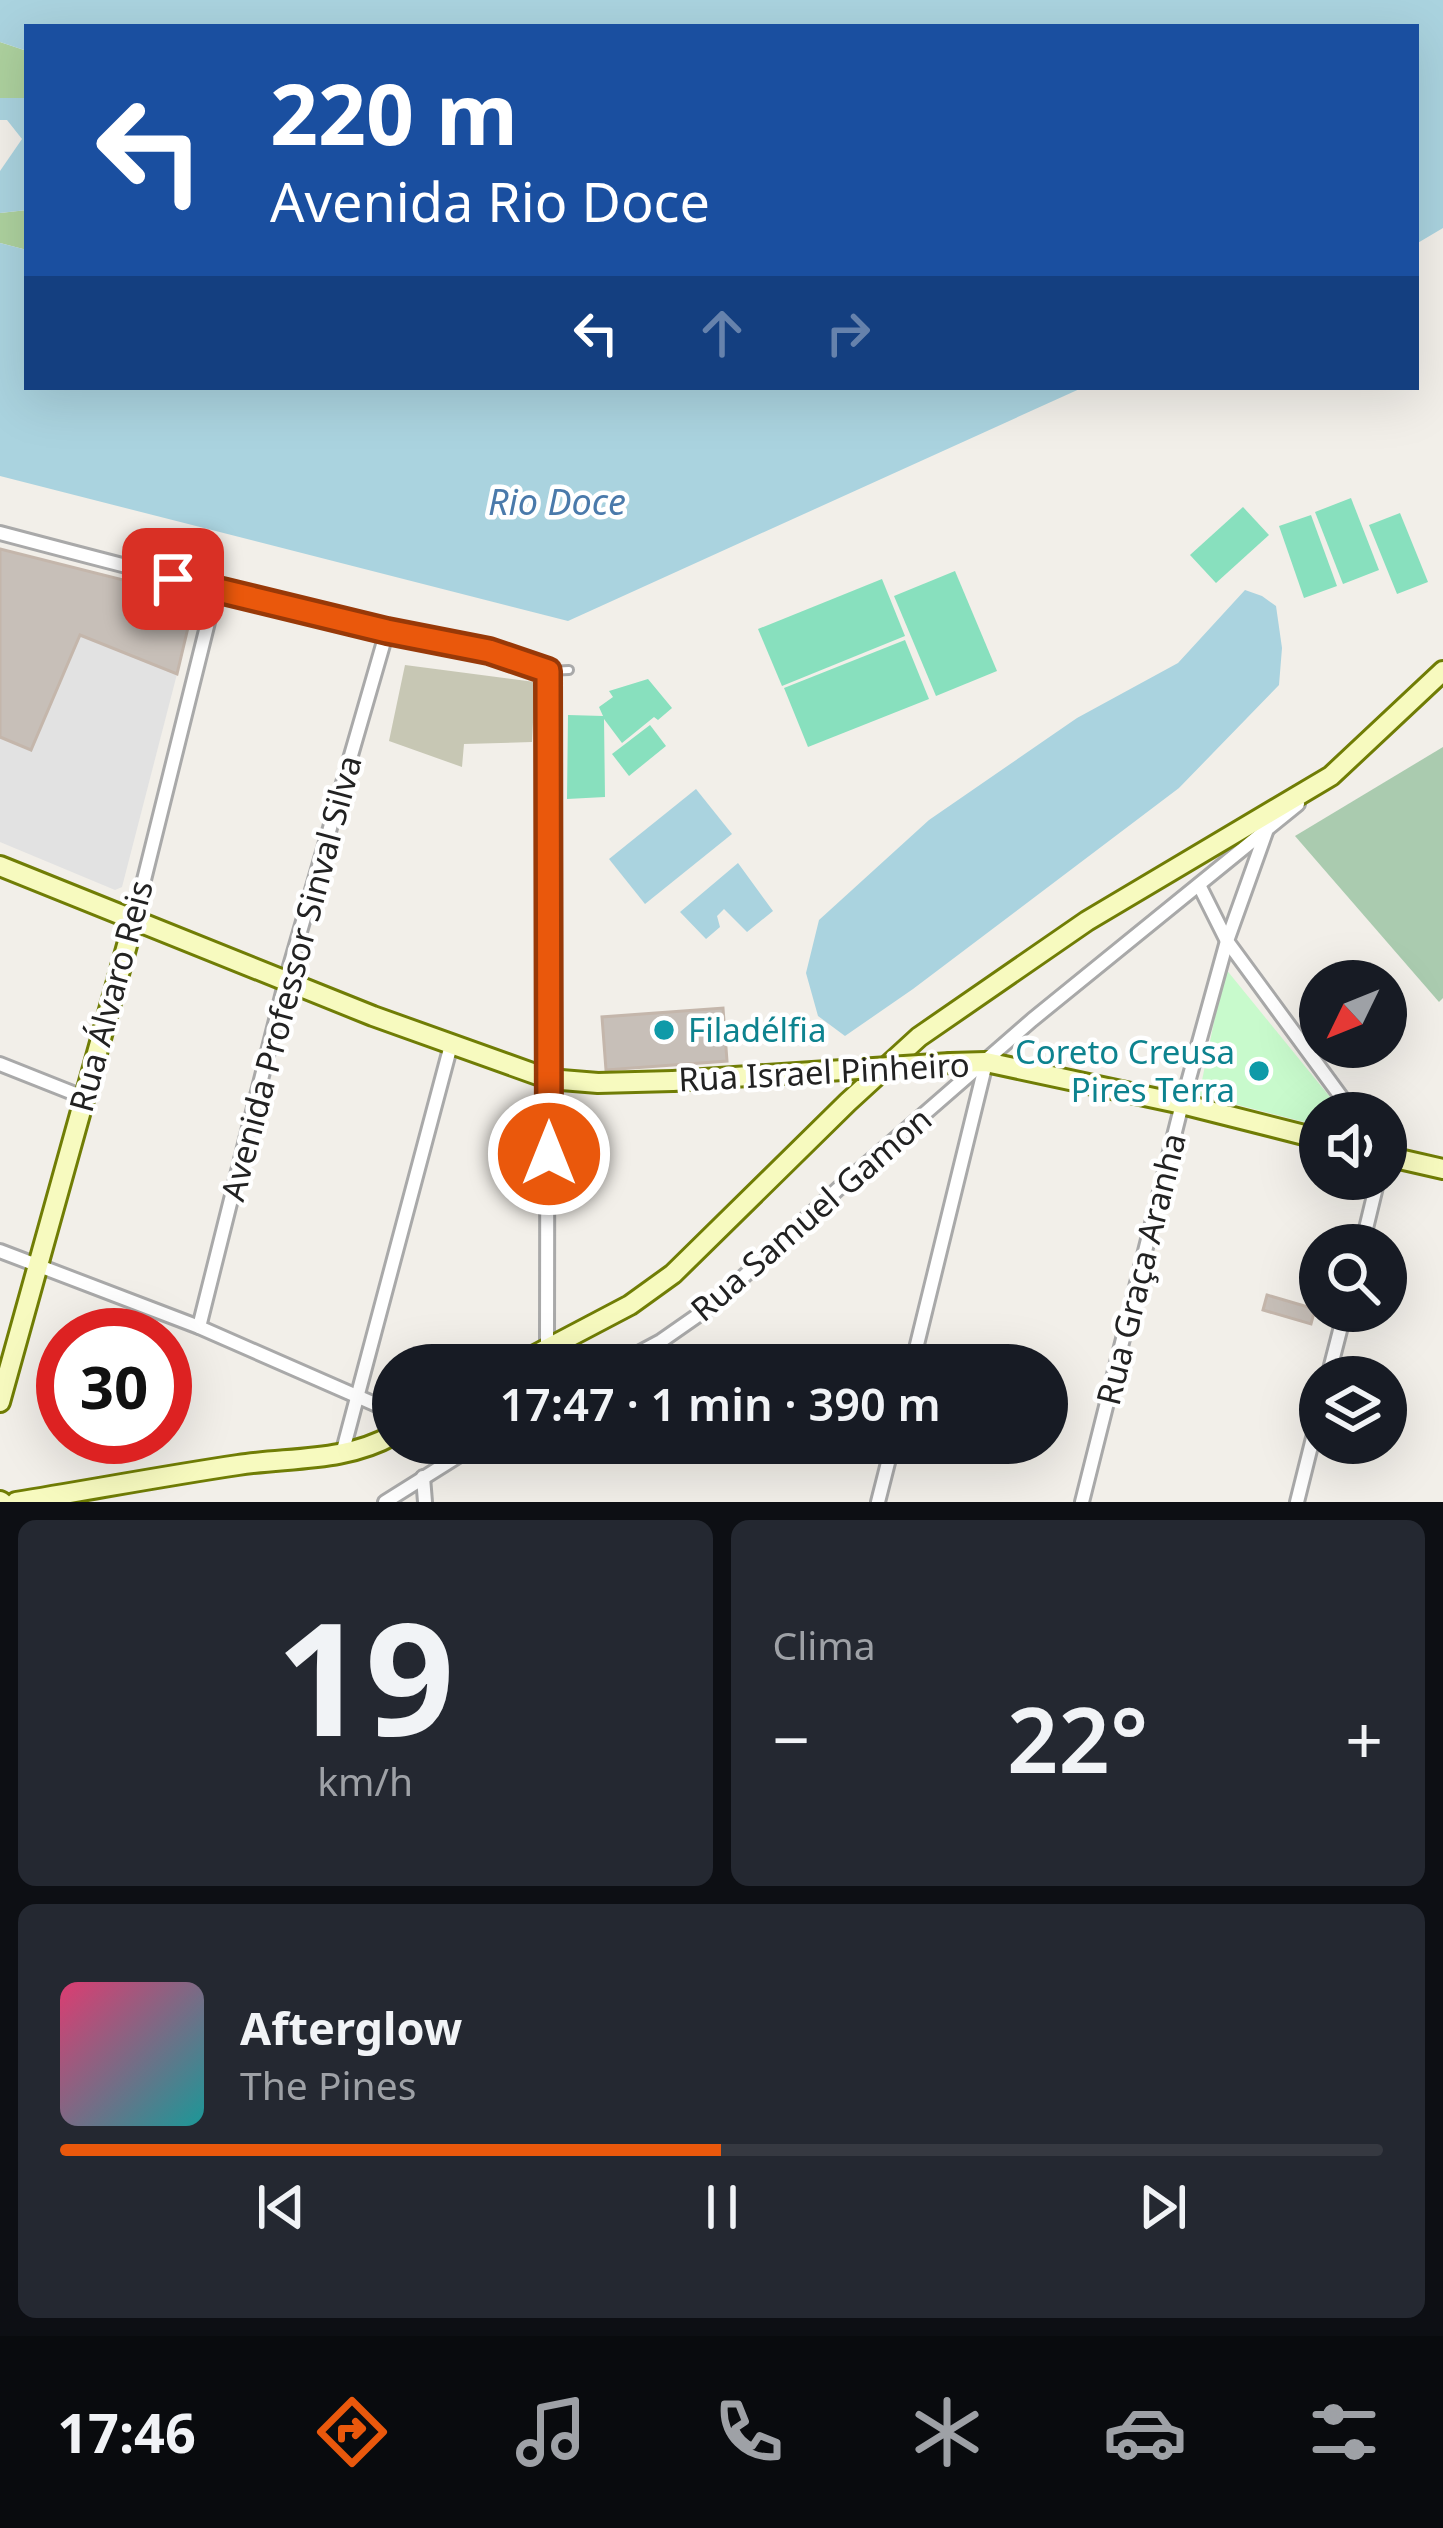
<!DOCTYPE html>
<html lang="pt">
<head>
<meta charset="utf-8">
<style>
  body { margin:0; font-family:"Noto Sans",sans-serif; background:#242831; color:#f1f3f6; height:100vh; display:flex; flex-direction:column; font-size:45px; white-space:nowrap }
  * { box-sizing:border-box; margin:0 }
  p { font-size:39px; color:#9ea1a6 }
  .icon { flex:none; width:66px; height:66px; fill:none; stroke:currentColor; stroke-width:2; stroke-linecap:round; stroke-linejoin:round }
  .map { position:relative; height:1502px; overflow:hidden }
  .panel { display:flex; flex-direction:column; gap:18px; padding:18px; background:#0d0f14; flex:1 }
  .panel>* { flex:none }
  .hud { position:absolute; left:24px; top:24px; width:1395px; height:366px; border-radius:0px; box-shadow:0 12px 48px #0002; background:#1a4fa0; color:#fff; overflow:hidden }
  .needle { width:78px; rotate:227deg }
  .fabs { position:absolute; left:1299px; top:960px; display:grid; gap:24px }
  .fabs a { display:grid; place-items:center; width:108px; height:108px; border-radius:50%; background:#171b24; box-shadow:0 12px 48px #0002; font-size:60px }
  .speed { position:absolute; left:36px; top:1308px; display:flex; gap:24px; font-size:60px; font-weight:700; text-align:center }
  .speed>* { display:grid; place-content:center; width:156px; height:156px; border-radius:50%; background:#171b24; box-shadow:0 12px 48px #0002; line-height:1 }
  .speed .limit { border:18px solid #d22; background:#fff; color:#111 }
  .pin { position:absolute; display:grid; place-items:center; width:102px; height:102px; color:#fff; margin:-51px; border-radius:24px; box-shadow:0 6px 18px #0006 }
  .me { position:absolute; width:132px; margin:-66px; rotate:0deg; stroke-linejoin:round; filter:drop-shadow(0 0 9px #0008) }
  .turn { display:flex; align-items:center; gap:42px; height:252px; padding:0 48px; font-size:54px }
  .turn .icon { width:156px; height:156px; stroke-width:2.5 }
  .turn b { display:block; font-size:84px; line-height:102px }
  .lanes { display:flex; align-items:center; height:114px; padding:0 48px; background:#0003; justify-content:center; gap:60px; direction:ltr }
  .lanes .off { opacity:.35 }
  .big { font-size:90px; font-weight:600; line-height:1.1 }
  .panel .widget { flex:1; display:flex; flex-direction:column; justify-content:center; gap:18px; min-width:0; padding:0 42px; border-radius:18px; background:#242831 }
  .panel .dial { align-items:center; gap:0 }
  .dial b { font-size:156px; line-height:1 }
  .song { display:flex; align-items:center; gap:36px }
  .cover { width:144px; height:144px; border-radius:18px; background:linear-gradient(135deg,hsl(340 70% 55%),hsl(180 70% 35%)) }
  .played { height:12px; border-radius:6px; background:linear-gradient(90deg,#ea580c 50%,#363941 50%) }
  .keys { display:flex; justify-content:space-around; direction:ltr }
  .heat { display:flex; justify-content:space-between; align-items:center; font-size:66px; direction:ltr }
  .panel .tiles { flex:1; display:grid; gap:18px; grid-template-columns:1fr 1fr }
  .widget:last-child { grid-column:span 2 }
  .trip { position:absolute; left:372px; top:1344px; width:696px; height:120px; border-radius:60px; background:#171b24; box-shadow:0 12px 48px #0002; font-weight:600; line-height:120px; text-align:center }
  .dock { display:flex; height:192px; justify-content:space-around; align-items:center; background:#090b0e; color:#9ea1a6 }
  .dock .icon { width:84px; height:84px }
  .dock .active { color:#ea580c }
  .dock b { font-size:54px; color:#f1f3f6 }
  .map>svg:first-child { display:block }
</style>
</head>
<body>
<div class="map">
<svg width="1443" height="1502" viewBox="0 0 1443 1502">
  <rect width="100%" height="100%" fill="#f2efe9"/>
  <path fill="#c7c7b4" d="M405,665L535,682L532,742L464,744L462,767L389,741Z"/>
  <g fill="#add19e">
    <path d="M0,42L27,51V98H0Z"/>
    <path d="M27,210V250L0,243V213Z"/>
  </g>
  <path fill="#aacbaf" d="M1443,747V998L1439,1002L1295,836Z"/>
  <path fill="#c8facc" d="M1225,968L1343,1113H1320V1126L1199,1095Z"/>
  <g fill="#88e0be">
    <path d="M1351,498L1379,570L1343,584L1315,512Z"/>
    <path d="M1243,507L1269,535L1216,583L1190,555Z"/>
    <path d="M1400,513L1428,582L1397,594L1369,525Z"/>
    <path d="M1311,515L1337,586L1304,598L1279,526Z"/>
    <path d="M955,571L997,671L936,696L894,596Z"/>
    <path d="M882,579L905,636L782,686L758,629Z"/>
    <path d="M905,640L929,699L808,747L784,688Z"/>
    <path d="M648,679L672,708L658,720L654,717L622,743L604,719L605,797L567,799L568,715L603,716L599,707L613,697L609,691Z"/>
    <path d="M650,725L666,746L629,776L612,754Z"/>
  </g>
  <path fill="#e2e2e2" d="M80,635L177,674L122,887L115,890L0,842V737L31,750Z"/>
  <g fill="#aad3df">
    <path d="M0,0H1443V228L1416,244V27H27V51L0,42Z"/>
    <path d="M0,98H27V210L0,213V171L22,139L7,120H0Z"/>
    <path d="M0,243L27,250V387H1084L568,621L0,476Z"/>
    <path d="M1245,590L1262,596L1276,606L1282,648L1279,685L1179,788L913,989L845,1036L818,1016L806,973L819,920L929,820L1077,718L1178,663Z"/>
    <path d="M696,789L732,834L645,904L609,859Z"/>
    <path d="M738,863L773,911L747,932L724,909L717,916L720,927L706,939L680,912Z"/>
  </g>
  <g fill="#c7bfb8" stroke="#c4b6ab" stroke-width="3">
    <path d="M0,549L195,598L177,674L80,635L31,750L0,737Z"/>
    <path d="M723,1008L727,1061L606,1070L602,1017Z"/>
    <path d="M1267,1295L1315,1309L1311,1324L1263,1310Z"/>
  </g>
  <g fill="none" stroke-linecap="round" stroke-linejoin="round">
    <defs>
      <path id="lane" d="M548,671L569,670"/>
      <g id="street">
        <path d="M0,533C117,564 233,594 351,622C417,637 485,645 548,671L547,1347"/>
        <path d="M1199,885L1227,941L1353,1113"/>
        <path d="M134,920L216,590"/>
        <path d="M0,1064L83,1097"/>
        <path d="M1362,1245L1378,1179"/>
        <path d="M0,1251L199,1327L393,1412"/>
        <path d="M199,1327L286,980L387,631"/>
        <path d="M616,1365L661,1341L714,1304L838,1189L1032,1020L1298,804"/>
        <path d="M912,1365L986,1063"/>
        <path d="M1328,1377L1345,1311"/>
        <path d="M342,1454L451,1045"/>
        <path d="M423,1477L425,1502"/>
        <path d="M385,1502L479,1443"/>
        <path d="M878,1502L893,1443"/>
        <path d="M1082,1502L1182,1104L1227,941L1266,832"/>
        <path d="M1297,1502L1320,1410"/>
      </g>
      <g id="secondary">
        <path d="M0,866L373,1016L549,1079L598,1083L673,1081"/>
        <path d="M950,1063L986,1062L1182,1104L1320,1139"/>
        <path d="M1386,1156L1443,1169"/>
        <path d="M516,1365L630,1305L673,1274L848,1102L919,1037L1087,921L1331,776L1443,671"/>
        <path d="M0,1402L134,920"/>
        <path d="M0,1501L2,1502"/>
        <path d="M16,1502C90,1490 164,1476 238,1465C291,1457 345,1462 393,1435"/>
      </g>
    </defs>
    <use href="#lane" stroke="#a9a9a9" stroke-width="12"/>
    <use href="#street" stroke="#a9a9a9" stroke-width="18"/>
    <use href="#secondary" stroke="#707d05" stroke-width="24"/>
    <use href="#lane" stroke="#fff" stroke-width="6"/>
    <use href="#street" stroke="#fff" stroke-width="12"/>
    <use href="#secondary" stroke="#f7fabf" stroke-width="18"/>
    <defs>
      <path id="secondary-bridge" d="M673,1081L950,1063"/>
    </defs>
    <use href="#secondary-bridge" stroke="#707d05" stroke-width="24" stroke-linecap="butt"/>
    <use href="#secondary-bridge" stroke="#f7fabf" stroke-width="18"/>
  </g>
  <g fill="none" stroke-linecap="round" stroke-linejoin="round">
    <defs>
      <path id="route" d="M173,579L387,631L489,651L548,671L549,1154"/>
    </defs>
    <use href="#route" stroke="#983908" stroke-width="30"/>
    <use href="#route" stroke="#ea580c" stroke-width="21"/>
  </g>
  <g fill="#0f9aa8" stroke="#fff" stroke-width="4.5">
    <circle cx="664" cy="1030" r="12"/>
    <circle cx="1259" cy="1071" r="12"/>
  </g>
  <g text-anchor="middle" stroke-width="9" stroke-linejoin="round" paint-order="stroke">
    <g font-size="33" fill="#222" stroke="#fff">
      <text transform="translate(291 978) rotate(-75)" y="12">Avenida Professor Sinval Silva</text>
      <text transform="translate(111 996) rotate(-75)" y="12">Rua Álvaro Reis</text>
      <text transform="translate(824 1072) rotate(-3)" y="12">Rua Israel Pinheiro</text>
      <text transform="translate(811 1214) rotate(-41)" y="12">Rua Samuel Gamon</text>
      <text transform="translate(1141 1269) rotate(-76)" y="12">Rua Graça Aranha</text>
    </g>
    <g font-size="33" fill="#0d838f" stroke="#fff" text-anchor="start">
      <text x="688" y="1042">Filadélfia</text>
      <text x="1235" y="1064" text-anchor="end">Coreto Creusa<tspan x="1235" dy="38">Pires Terra</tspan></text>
    </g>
    <g font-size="36" font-style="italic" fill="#4a7aab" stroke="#fff">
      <text x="557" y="515">Rio Doce</text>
    </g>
  </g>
</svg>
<div class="fabs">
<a><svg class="needle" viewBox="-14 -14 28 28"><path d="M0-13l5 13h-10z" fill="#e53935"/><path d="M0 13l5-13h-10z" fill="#9ea1a6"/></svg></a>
<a><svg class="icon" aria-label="sound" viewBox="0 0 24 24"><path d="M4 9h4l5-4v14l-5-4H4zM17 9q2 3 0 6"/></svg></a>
<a><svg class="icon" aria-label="search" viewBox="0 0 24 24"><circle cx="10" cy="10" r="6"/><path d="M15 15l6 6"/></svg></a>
<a><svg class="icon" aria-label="layers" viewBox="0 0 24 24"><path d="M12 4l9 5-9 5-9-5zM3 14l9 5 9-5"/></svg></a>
</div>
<div class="speed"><div class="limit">30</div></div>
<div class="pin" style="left:173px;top:579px;background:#d93025"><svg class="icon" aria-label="arrive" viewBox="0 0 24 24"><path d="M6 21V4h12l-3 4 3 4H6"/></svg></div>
<svg class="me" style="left:549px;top:1154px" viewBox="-20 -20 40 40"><circle r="17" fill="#ea580c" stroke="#fff" stroke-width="3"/><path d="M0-11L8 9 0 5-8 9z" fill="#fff"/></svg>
<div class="trip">17:47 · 1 min · 390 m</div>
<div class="hud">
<div class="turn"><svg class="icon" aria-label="left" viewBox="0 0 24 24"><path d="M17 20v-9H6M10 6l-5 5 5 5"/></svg><div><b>220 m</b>Avenida Rio Doce</div></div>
<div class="lanes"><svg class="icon" aria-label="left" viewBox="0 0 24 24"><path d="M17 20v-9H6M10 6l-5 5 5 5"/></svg><svg class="icon off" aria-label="ahead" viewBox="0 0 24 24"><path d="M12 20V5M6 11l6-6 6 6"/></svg><svg class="icon off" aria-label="right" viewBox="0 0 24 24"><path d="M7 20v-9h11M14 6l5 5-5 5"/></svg></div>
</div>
</div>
<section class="panel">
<div class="tiles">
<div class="widget dial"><b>19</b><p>km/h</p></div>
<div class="widget"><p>Clima</p>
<div class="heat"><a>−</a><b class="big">22°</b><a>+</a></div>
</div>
<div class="widget">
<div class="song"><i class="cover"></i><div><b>Afterglow</b><p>The Pines</p></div></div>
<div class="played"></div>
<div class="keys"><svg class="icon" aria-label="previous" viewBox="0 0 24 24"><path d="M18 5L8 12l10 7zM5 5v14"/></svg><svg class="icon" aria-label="pause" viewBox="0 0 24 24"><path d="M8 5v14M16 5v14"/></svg><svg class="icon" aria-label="next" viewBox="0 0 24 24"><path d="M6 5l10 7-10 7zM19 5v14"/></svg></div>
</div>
</div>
</section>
<nav class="dock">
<b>17:46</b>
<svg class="icon active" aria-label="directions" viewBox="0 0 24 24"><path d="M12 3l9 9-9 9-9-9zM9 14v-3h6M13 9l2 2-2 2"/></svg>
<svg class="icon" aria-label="music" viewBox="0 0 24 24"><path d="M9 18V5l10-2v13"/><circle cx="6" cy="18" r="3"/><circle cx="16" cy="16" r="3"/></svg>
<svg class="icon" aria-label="phone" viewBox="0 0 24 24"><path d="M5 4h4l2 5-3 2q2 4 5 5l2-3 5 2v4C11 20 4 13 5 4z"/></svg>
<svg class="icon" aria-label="climate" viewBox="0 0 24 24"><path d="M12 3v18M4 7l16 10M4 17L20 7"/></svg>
<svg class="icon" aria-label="car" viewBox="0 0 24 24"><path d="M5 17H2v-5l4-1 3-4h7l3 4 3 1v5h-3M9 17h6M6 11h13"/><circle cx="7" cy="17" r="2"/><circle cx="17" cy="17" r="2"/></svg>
<svg class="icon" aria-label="filters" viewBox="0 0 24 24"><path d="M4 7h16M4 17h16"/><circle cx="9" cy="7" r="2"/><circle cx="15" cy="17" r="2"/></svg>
</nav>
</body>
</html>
